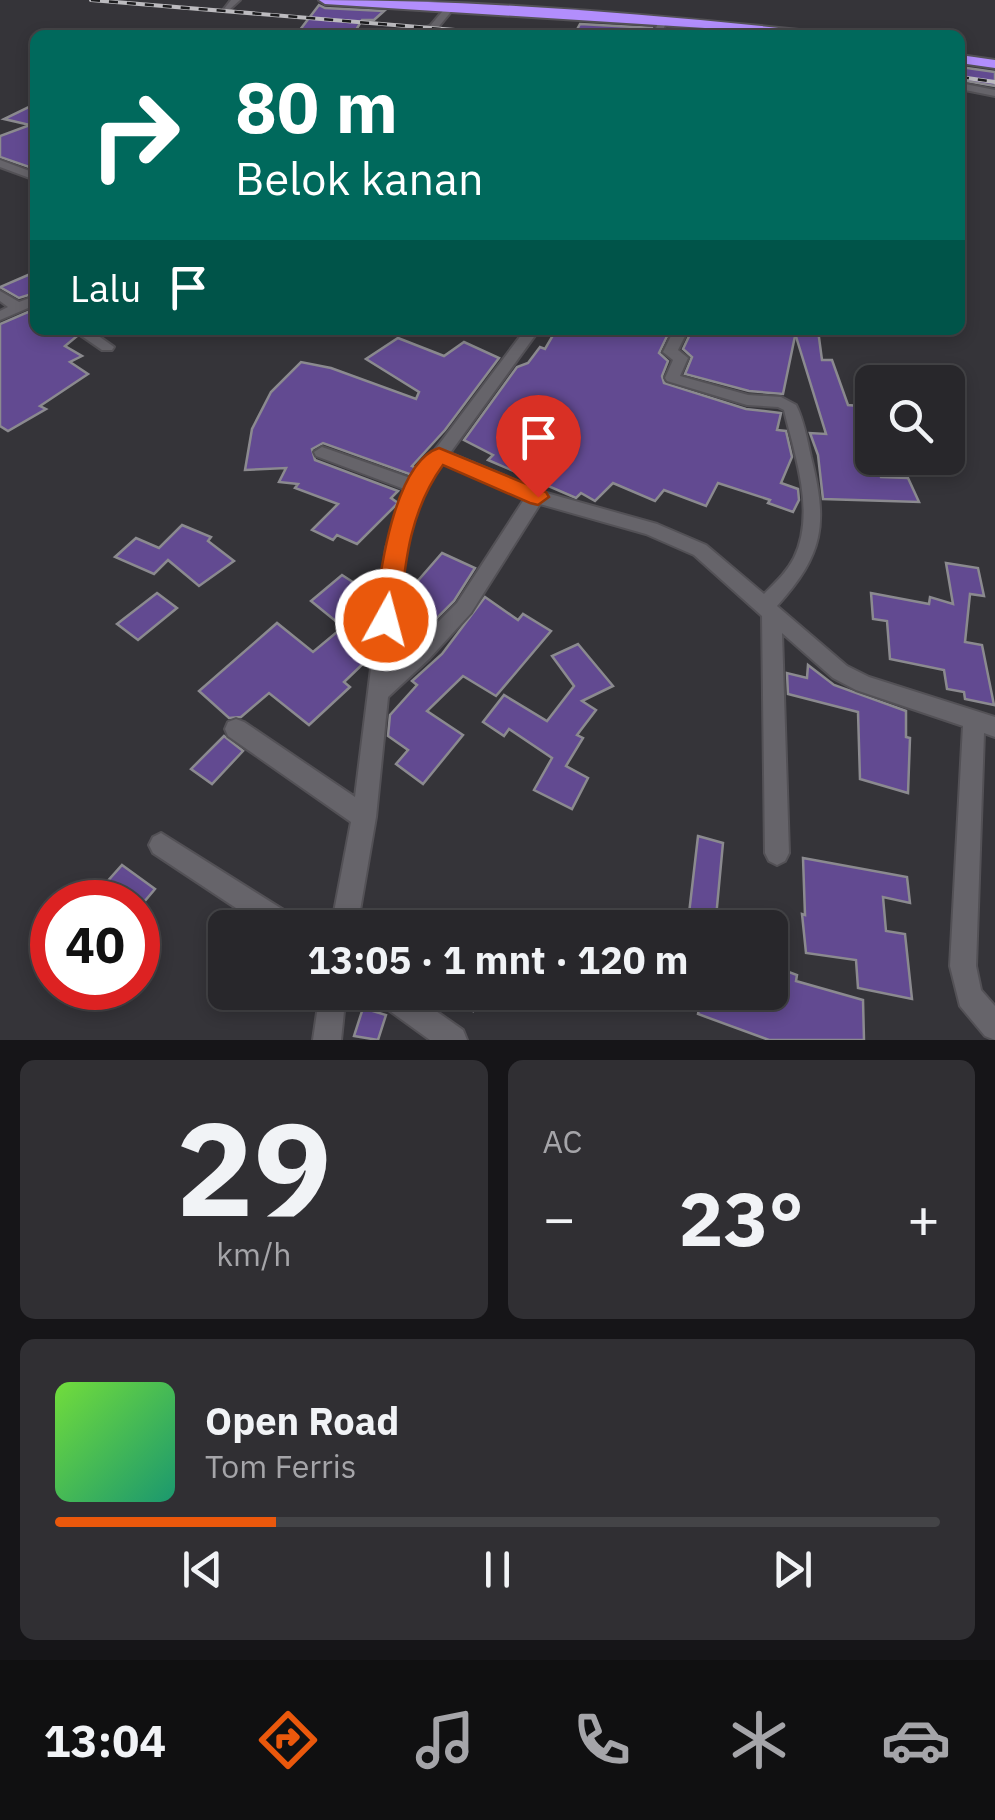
<!DOCTYPE html>
<html lang="id">
<head>
<meta charset="utf-8">
<style>
  body { margin:0; font-family:"IBM Plex Sans",sans-serif; background:#302f33; color:#f1f3f6; height:100vh; display:flex; flex-direction:column; font-size:38px; white-space:nowrap }
  * { box-sizing:border-box; margin:0 }
  p { font-size:32px; color:#a5a5a9 }
  .icon { flex:none; width:55px; height:55px; fill:none; stroke:currentColor; stroke-width:2; stroke-linecap:round; stroke-linejoin:round }
  .map { position:relative; height:1040px; overflow:hidden }
  .details { display:flex; flex-direction:column; gap:20px; padding:20px; background:#161518; flex:1 }
  .details>* { flex:none }
  .guide { position:absolute; left:30px; top:30px; width:935px; height:305px; border-radius:15px; box-shadow:0 5px 15px #0003,0 0 0 2px #444447; background:#00695c; color:#fff; overflow:hidden }
  .buttons { position:absolute; left:855px; top:365px; display:grid; gap:20px }
  .buttons a { display:grid; place-items:center; width:110px; height:110px; border-radius:15px; background:#28272b; box-shadow:0 5px 15px #0003,0 0 0 2px #444447; font-size:50px }
  .speed { position:absolute; left:30px; top:880px; display:flex; gap:20px; font-size:50px; font-weight:700; text-align:center }
  .speed>* { display:grid; place-content:center; width:130px; height:130px; border-radius:50%; background:#28272b; box-shadow:0 5px 15px #0003,0 0 0 2px #444447; line-height:1 }
  .speed .limit { border:15px solid #d22; background:#fff; color:#111 }
  .pin { position:absolute; display:grid; place-items:center; width:85px; height:85px; color:#fff; margin:-102px -42px; border-radius:50% 50% 50% 0; rotate:-45deg; box-shadow:0 0 10px #0007 }
  .pin .icon { rotate:45deg }
  .me { position:absolute; width:110px; margin:-55px; rotate:7deg; stroke-linejoin:round; filter:drop-shadow(0 0 8px #0008) }
  .turn { display:flex; align-items:center; gap:35px; height:210px; padding:0 40px; font-size:45px }
  .turn .icon { width:130px; height:130px; stroke-width:2.5 }
  .turn b { display:block; font-size:70px; line-height:85px }
  .then { display:flex; align-items:center; height:95px; padding:0 40px; background:#0003; gap:20px; font-size:38px }
  .big { font-size:75px; font-weight:700; line-height:1.1 }
  .details .card { flex:1; display:flex; flex-direction:column; justify-content:center; gap:15px; min-width:0; padding:0 35px; border-radius:15px; background:#302f33 }
  .details .dial { align-items:center; gap:0 }
  .dial b { font-size:130px; line-height:1 }
  .song { display:flex; align-items:center; gap:30px }
  .cover { width:120px; height:120px; border-radius:15px; background:linear-gradient(135deg,hsl(100 70% 55%),hsl(160 70% 35%)) }
  .played { height:10px; border-radius:5px; background:linear-gradient(90deg,#ea580c 25%,#444447 25%) }
  .keys { display:flex; justify-content:space-around; direction:ltr }
  .heat { display:flex; justify-content:space-between; align-items:center; font-size:55px; direction:ltr }
  .details .tiles { flex:1; display:grid; gap:20px; grid-template-columns:1fr 1fr }
  .card:last-child { grid-column:span 2 }
  .trip { position:absolute; left:208px; top:910px; width:580px; height:100px; border-radius:15px; background:#28272b; box-shadow:0 5px 15px #0003,0 0 0 2px #444447; font-weight:700; line-height:100px; text-align:center }
  .tabs { display:flex; height:160px; justify-content:space-around; align-items:center; background:#101011; color:#a5a5a9 }
  .tabs .icon { width:70px; height:70px }
  .tabs .active { color:#ea580c }
  .tabs b { font-size:45px; color:#f1f3f6 }
  .map>svg:first-child { display:block }
</style>
</head>
<body>
<div class="map">
<svg width="995" height="1040" viewBox="0 0 995 1040">
  <rect width="100%" height="100%" fill="#353439"/>
  <g fill="#624a91" stroke="#8b8a8f" stroke-width="2.5">
    <path d="M319,5L325,8L384,11L374,20H362L353,35H296Z"/>
    <path d="M580,24L652,28L651,35H574Z"/>
    <path d="M960,67L995,72V86L960,80Z"/>
    <path d="M35,104V169L0,157V136L30,125L4,119Z"/>
    <path d="M35,272V293L19,298L0,287Z"/>
    <path d="M35,309V330H69L76,337L65,346L82,356L70,362L88,374L40,406L46,409L8,431L0,426V324Z"/>
    <path d="M556,330L588,334L590,330L639,333L641,330H670L659,353L668,361L662,376L664,383L746,409L781,413L777,430L786,431L792,457L781,483L798,489L799,500L793,512L768,503L770,500L718,483L706,506L664,490L655,501L613,483L595,501L581,493L576,498L488,460L493,455L464,440L517,367L528,363L540,347L545,349Z"/>
    <path d="M692,330H763L795,336L783,394L749,391L685,374L692,357L683,349Z"/>
    <path d="M794,330H818L822,360H832L848,405L859,406L863,421L855,420L871,470L879,471L881,477L908,478L919,502L823,499L818,455L810,433L826,434Z"/>
    <path d="M398,338L444,356L464,342L499,358L445,430L412,466L416,468L412,475L323,443L312,449L315,460L398,491L391,498L398,503L357,544L337,535L333,540L312,530L338,504L295,488L298,484L279,482L286,468L245,470L252,429L271,392L301,362L331,368L416,399L419,392L366,359Z"/>
    <path d="M182,525L211,537L208,541L234,561L199,586L168,560L154,574L115,557L136,538L159,548Z"/>
    <path d="M442,553L475,568L454,601L428,627L401,615L403,593L410,582L415,584Z"/>
    <path d="M946,563L978,568L984,596L970,594L965,642L982,645L994,705L965,699L964,692L947,689L944,670L890,659L887,621L873,619L871,593L929,604L930,597L953,604Z"/>
    <path d="M342,575L376,597L371,635L358,647L369,655L368,659L344,682L350,687L309,725L269,693L241,717L229,718L199,691L277,623L313,652L343,627L311,601Z"/>
    <path d="M157,593L177,608L138,640L117,624Z"/>
    <path d="M485,597L518,620L523,614L551,631L496,696L463,676L427,711L463,735L423,784L396,764L408,750L388,736L390,715L417,685L412,681L442,654Z"/>
    <path d="M578,644L613,686L582,701L596,710L577,735L583,738L566,766L588,778L572,809L534,790L552,758L509,729L504,736L483,722L504,695L547,721L574,686L552,656Z"/>
    <path d="M808,665L834,685L906,711V737L910,738L908,793L860,779L858,712L788,694L787,673L807,678Z"/>
    <path d="M224,736L243,751L212,784L191,769Z"/>
    <path d="M698,836L723,843L715,928L688,922Z"/>
    <path d="M803,858L907,877L910,903L883,897L886,931L905,934L912,999L858,988L856,960L806,953L802,914L805,915Z"/>
    <path d="M122,865L155,889L144,902H89Z"/>
    <path d="M770,965L797,975L796,981L863,1000L864,1040H769L698,1014L702,992H770Z"/>
    <path d="M430,992H479L473,1011Z"/>
    <path d="M363,1008L386,1015L378,1040L354,1036Z"/>
  </g>
  <g fill="none" stroke-linecap="round" stroke-linejoin="round">
    <defs>
      <g id="minor">
        <path d="M231,0H240L230,9H224Z"/>
        <path d="M447,6L454,8L436,30L402,35L430,26Z"/>
        <path d="M659,19L666,21L662,35H654Z"/>
        <path d="M960,83L995,90V96L960,89Z"/>
        <path d="M0,160L35,173V180L0,167Z"/>
        <path d="M0,291L19,302L35,296V305L0,320V311L8,307L0,301Z"/>
        <path d="M73,330H90L114,347L112,350H102Z"/>
        <path d="M525,330H539L450,453L543,492L657,524L706,545L764,594C775,583 787,572 794,558C816,513 795,456 784,410L778,407L747,405L667,381L665,378L673,360L663,352L674,330H688L678,350L688,358L680,376L748,395L781,397L796,405C804,421 807,439 811,457C828,524 824,554 777,606L847,666L869,677L995,717V737L984,733L976,966L981,990L995,1006V1040L985,1036L960,1006L950,966L963,726L856,690L833,678L782,633L789,853L785,861L777,865L769,861L765,853L762,616L694,555L646,534L540,504L471,613L429,659L388,697L376,817L357,928H331L351,822L228,736L225,729L228,722L236,719L244,722L355,797L386,548L407,490L316,456L314,452L322,447L413,479ZM443,463L525,498L457,603L391,669L404,548L424,488Z"/>
        <path d="M161,833L298,919L301,928H266L153,853L149,845L153,837Z"/>
        <path d="M320,992H346L341,1040H313Z"/>
        <path d="M372,992H409L463,1030L467,1040H430L376,1001Z"/>
      </g>
      <g id="highway">
        <path d="M319,0C482,0 647,14 809,31L815,35L325,4Z"/>
        <path d="M960,55L995,60V68L960,63Z"/>
      </g>
    </defs>
    <use href="#minor" stroke="#535156" stroke-width="4"/>
    <use href="#highway" stroke="#535156" stroke-width="4"/>
    <use href="#minor" fill="#66646a" fill-rule="evenodd"/>
    <use href="#highway" fill="#b28efc" fill-rule="evenodd"/>
    <defs>
      <g id="rail">
        <path d="M91,0L515,35"/>
        <path d="M960,77L995,82"/>
      </g>
    </defs>
    <use href="#rail" stroke="#bcbbbf" stroke-width="4"/>
    <use href="#rail" stroke="#1c1c1e" stroke-width="2.5" stroke-dasharray="9" stroke-linecap="butt"/>
  </g>
  <path fill="#ea580c" stroke="#983908" stroke-width="2.5" d="M439,448L546,492L549,497L538,505L530,503L443,465C409,512 405,564 399,620L395,627H378L374,620C379,580 393,462 439,448Z"/>
</svg>
<div class="buttons">
<a><svg class="icon" aria-label="search" viewBox="0 0 24 24"><circle cx="10" cy="10" r="6"/><path d="M15 15l6 6"/></svg></a>
</div>
<div class="speed"><div class="limit">40</div></div>
<div class="pin" style="left:538px;top:497px;background:#d93025"><svg class="icon" aria-label="arrive" viewBox="0 0 24 24"><path d="M6 21V4h12l-3 4 3 4H6"/></svg></div>
<svg class="me" style="left:386px;top:620px" viewBox="-20 -20 40 40"><circle r="17" fill="#ea580c" stroke="#fff" stroke-width="3"/><path d="M0-11L8 9 0 5-8 9z" fill="#fff"/></svg>
<div class="trip">13:05 · 1 mnt · 120 m</div>
<div class="guide">
<div class="turn"><svg class="icon" aria-label="right" viewBox="0 0 24 24"><path d="M7 20v-9h11M14 6l5 5-5 5"/></svg><div><b>80 m</b>Belok kanan</div></div>
<div class="then">Lalu<svg class="icon" aria-label="arrive" viewBox="0 0 24 24"><path d="M6 21V4h12l-3 4 3 4H6"/></svg></div>
</div>
</div>
<section class="details">
<div class="tiles">
<div class="card dial"><b>29</b><p>km/h</p></div>
<div class="card"><p>AC</p>
<div class="heat"><a>−</a><b class="big">23°</b><a>+</a></div>
</div>
<div class="card">
<div class="song"><i class="cover"></i><div><b>Open Road</b><p>Tom Ferris</p></div></div>
<div class="played"></div>
<div class="keys"><svg class="icon" aria-label="previous" viewBox="0 0 24 24"><path d="M18 5L8 12l10 7zM5 5v14"/></svg><svg class="icon" aria-label="pause" viewBox="0 0 24 24"><path d="M8 5v14M16 5v14"/></svg><svg class="icon" aria-label="next" viewBox="0 0 24 24"><path d="M6 5l10 7-10 7zM19 5v14"/></svg></div>
</div>
</div>
</section>
<nav class="tabs">
<b>13:04</b>
<svg class="icon active" aria-label="directions" viewBox="0 0 24 24"><path d="M12 3l9 9-9 9-9-9zM9 14v-3h6M13 9l2 2-2 2"/></svg>
<svg class="icon" aria-label="music" viewBox="0 0 24 24"><path d="M9 18V5l10-2v13"/><circle cx="6" cy="18" r="3"/><circle cx="16" cy="16" r="3"/></svg>
<svg class="icon" aria-label="phone" viewBox="0 0 24 24"><path d="M5 4h4l2 5-3 2q2 4 5 5l2-3 5 2v4C11 20 4 13 5 4z"/></svg>
<svg class="icon" aria-label="climate" viewBox="0 0 24 24"><path d="M12 3v18M4 7l16 10M4 17L20 7"/></svg>
<svg class="icon" aria-label="car" viewBox="0 0 24 24"><path d="M5 17H2v-5l4-1 3-4h7l3 4 3 1v5h-3M9 17h6M6 11h13"/><circle cx="7" cy="17" r="2"/><circle cx="17" cy="17" r="2"/></svg>
</nav>
</body>
</html>
